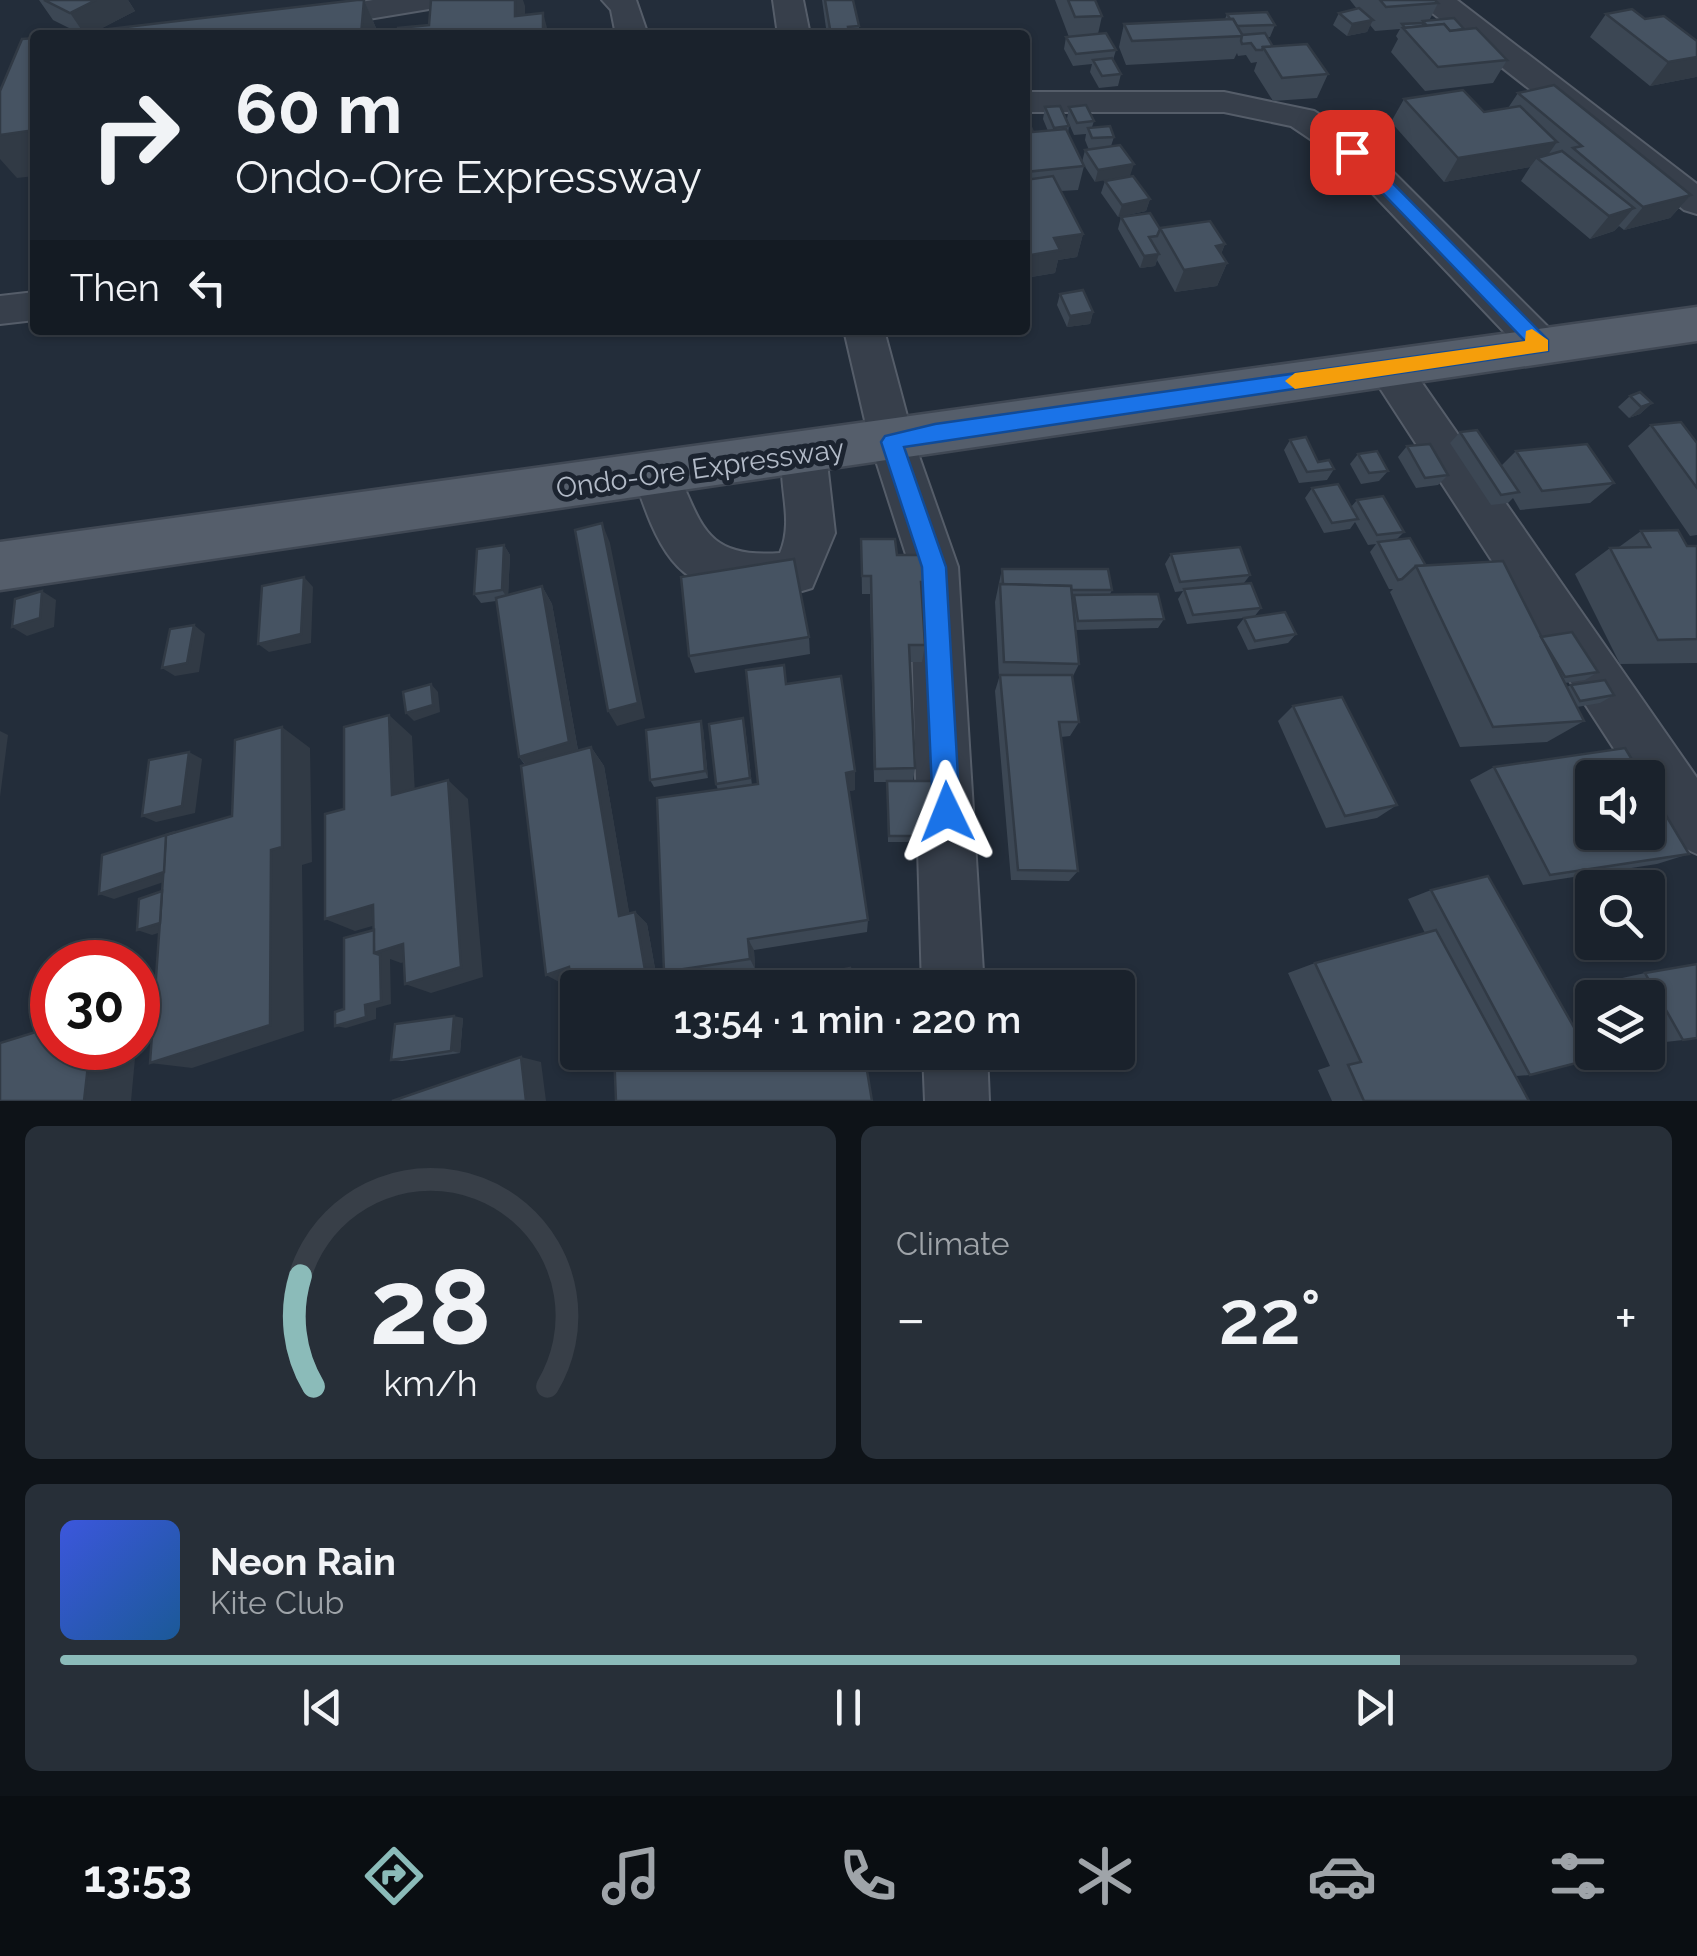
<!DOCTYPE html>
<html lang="en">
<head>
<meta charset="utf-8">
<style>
  body { margin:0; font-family:Raleway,sans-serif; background:#272f38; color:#f1f3f6; height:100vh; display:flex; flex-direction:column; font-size:38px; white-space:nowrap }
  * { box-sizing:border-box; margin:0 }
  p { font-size:32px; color:#9fa4a9 }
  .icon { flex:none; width:55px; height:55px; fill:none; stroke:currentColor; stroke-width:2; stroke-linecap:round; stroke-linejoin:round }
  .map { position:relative; height:1101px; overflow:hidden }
  .details { display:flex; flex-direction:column; gap:25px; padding:25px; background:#0e1318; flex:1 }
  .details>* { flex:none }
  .hud { position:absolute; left:30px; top:30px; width:1000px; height:305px; border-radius:10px; box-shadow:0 2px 8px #0004,0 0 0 2px #383f48; background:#1a222c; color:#f1f3f6; overflow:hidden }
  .tools { position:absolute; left:1575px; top:760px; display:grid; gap:20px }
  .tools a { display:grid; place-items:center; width:90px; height:90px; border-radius:10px; background:#1a222c; box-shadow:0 2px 8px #0004,0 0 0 2px #383f48; font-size:50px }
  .speed { position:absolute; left:30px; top:940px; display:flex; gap:20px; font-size:50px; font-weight:700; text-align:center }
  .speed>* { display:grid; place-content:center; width:130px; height:130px; border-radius:50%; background:#1a222c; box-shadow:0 2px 8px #0004,0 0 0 2px #383f48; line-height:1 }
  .speed .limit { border:15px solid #d22; background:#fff; color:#111 }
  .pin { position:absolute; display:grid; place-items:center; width:85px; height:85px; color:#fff; margin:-42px; border-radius:20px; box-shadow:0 5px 15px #0006 }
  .me { position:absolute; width:110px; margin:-55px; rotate:358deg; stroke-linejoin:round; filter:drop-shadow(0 0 8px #0008) }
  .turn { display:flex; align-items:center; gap:35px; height:210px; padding:0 40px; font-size:45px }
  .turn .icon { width:130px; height:130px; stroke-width:2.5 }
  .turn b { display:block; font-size:70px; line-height:85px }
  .then { display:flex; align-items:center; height:95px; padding:0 40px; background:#0003; gap:20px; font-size:38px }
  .big { font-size:75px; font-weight:600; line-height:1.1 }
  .details .card { flex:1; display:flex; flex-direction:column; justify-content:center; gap:15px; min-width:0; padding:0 35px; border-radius:15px; background:#272f38 }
  .details .dial { align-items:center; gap:0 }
  .dial svg { height:260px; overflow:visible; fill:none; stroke:#383f48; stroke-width:7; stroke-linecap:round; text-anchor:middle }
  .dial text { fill:#f1f3f6; stroke:none }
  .song { display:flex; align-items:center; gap:30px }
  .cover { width:120px; height:120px; border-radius:15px; background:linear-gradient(135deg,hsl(230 70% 55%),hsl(210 70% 35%)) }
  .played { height:10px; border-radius:5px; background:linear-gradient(90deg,#8bbbb9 85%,#383f48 85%) }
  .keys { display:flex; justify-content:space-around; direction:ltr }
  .heat { display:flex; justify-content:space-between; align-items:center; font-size:55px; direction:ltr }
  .details .tiles { flex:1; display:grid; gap:25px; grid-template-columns:1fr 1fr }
  .card:last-child { grid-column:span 2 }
  .trip { position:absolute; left:560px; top:970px; width:575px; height:100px; border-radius:10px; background:#1a222c; box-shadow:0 2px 8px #0004,0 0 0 2px #383f48; font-weight:600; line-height:100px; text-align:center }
  .tabs { display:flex; height:160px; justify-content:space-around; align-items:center; background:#0a0e12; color:#9fa4a9 }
  .tabs .icon { width:70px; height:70px }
  .tabs .active { color:#8bbbb9 }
  .tabs b { font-size:45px; color:#f1f3f6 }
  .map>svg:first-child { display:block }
</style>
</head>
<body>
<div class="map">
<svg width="1697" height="1101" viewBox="0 0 1697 1101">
  <rect width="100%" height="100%" fill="#232d3a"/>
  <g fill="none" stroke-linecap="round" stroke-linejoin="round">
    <defs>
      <g id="minor">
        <path d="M373,0H444L440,6L429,9L272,35H199L204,28L215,26Z"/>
        <path d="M602,0H636L648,35H616L611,10Z"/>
        <path d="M773,0H803L810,35H778Z"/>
        <path d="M1427,0H1457L1697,184V214L1684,210L1431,12Z"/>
        <path d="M1025,92H1224L1314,111L1364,143L1555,334L1561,345L1555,356L1541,360L1527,356L1340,159L1291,126L1224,112H1025Z"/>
        <path d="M35,292V320L0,324V296Z"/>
        <path d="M844,330H884L914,442L958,567L984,988H922L910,567L870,442Z"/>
        <path d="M1389,352L1404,357L1697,778V854C1667,842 1648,810 1648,778H1633L1374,379L1368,368L1374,357Z"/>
        <path d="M804,436L820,442L826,454L835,533L812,588C768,603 703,599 672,560C653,536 643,503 633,474L640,461L656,456L672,461C702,520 700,559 780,553C797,514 771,474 788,442Z"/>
        <path d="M923,1052H987L989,1101H925Z"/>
      </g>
      <path id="major" d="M1697,307V341L0,590V542Z"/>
    </defs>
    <use href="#minor" stroke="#555d69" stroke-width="4"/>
    <use href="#major" stroke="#404854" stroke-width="5"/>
    <use href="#minor" fill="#373f4b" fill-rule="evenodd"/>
    <use href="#major" fill="#555e6b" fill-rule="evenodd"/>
  </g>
  <g fill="#3c4754">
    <path d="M39,0H128L135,11L98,30L364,0L379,35H58L79,33L53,20Z"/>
    <path d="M822,0H853L859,26V35H827Z"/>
    <path d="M1055,0H1095L1102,16L1098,34L1116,50L1113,60L1121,74L1118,86L1099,88L1090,72L1092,64L1073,66L1064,49L1066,37H1069Z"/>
    <path d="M1350,0H1435L1438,3L1429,21L1464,29L1507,60L1493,83L1425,91L1391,52L1398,39L1396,36L1400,29L1375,31L1370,25L1367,32L1347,36L1333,25L1339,13L1357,9Z"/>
    <path d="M1227,14L1275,25L1270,37H1267L1273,47L1328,74L1317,98L1273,101L1254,71L1257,62L1251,63L1246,55L1238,56L1237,53L1234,59L1126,65L1119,47L1124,24L1225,19Z"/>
    <path d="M1606,14L1645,19L1697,41V76L1696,77L1650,86L1590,37Z"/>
    <path d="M1518,93L1691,195L1670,218L1624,230L1619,226L1614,231L1590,239L1521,181L1530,167L1444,182L1391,122L1404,99L1484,112L1508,108Z"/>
    <path d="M1045,107L1069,126L1068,133L1084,166L1078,190L1061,191L1083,234L1077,257L1058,260L1055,273L1025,278V126L1033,132L1048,131L1043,119Z"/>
    <path d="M1069,107L1094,121L1092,127L1114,137L1111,146L1095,182L1082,162L1085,150H1089L1085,140L1086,134L1074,135L1067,119Z"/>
    <path d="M1105,181L1150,199L1146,211L1118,217L1101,193Z"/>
    <path d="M1121,217L1160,229L1225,244L1221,254L1227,263L1217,286L1175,292L1157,260L1155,266L1140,268L1118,229Z"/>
    <path d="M1060,294L1093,312L1090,324L1067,327L1057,305Z"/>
    <path d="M1630,396L1652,403L1640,414L1629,418L1618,407Z"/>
    <path d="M1651,425L1697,443V535L1690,536L1628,446Z"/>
    <path d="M1460,432L1501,466L1516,451L1614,483L1590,503L1520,510L1513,498L1508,503L1491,505L1450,443Z"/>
    <path d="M1290,440L1318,462L1334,469L1327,480L1299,483L1284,450Z"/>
    <path d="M1407,446L1448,475L1438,485L1416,488L1398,457Z"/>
    <path d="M1358,454L1388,471L1379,481L1361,484L1350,464Z"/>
    <path d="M1312,488L1351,507L1357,500L1404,532L1396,540L1426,566L1598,672L1585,680L1565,683L1567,687L1571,685L1614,695L1600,703L1577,707L1584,721L1547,742L1460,747L1390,592L1393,589H1389L1370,552L1376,544L1368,545L1355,522L1350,529L1324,533L1305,498Z"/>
    <path d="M1641,531L1687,546H1697V663L1620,664L1575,574L1610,548L1619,547Z"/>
    <path d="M861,539L897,555L928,582L925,600H922L925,645L922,662H910L915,768L913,781L938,836L936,842H888L887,782H874L870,594H862Z"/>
    <path d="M504,545L510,555L508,595L542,586L552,604L578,750L591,747L604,766L629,913L635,912L647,924L658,985L651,988H578V1001L573,999L571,982L563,984L525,765L519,757L496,601L481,603L474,594Z"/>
    <path d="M1171,554L1250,575L1244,583L1261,608L1254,617L1296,634L1288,643L1248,650L1237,627L1244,618L1253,617L1187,624L1178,599L1183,591L1175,592L1165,564Z"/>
    <path d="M1002,569L1112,590L1110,594L1164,619L1158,628L1075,630L1079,664L1072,678L1079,722L1070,736L1061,737L1078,871L1069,881L1011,880L995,691L999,678L995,602Z"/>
    <path d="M809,637L810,654L695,673L689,656Z"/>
    <path d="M786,684L855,790L848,791L868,920L867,932L754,950L755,969L675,982L664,972L718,790L716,784L745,726L752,785L758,784Z"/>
    <path d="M1293,706L1397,805L1377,818L1326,828L1278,721Z"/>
    <path d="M703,728L708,778L654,787L650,780Z"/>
    <path d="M1494,767L1689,854L1657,864L1523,885L1470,780Z"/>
    <path d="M1431,890L1530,1075L1516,1076L1529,1101H1332L1318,1070L1330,1066L1288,973L1315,963L1425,933L1408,899Z"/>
    <path d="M1645,973L1683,1040L1648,1044V998H1592V1002L1585,987L1614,982L1613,980Z"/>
    <path d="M463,1018L460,1053L402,1061L391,1060Z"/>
  </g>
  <g fill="#313a45">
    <path d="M96,0H128L135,11L89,35H85L70,13Z"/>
    <path d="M364,0L379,35H361Z"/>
    <path d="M515,0H523L525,6V35L515,16Z"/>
    <path d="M543,13L549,35H543Z"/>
    <path d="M1373,20L1367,32L1347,36L1352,24Z"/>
    <path d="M1697,57V76L1696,77L1650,86L1668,62Z"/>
    <path d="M35,130V176L17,178L0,159V135Z"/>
    <path d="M1557,142L1543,162L1537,158L1530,167L1444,182L1458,158Z"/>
    <path d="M1134,164L1130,176L1095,182L1098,170Z"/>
    <path d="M1691,195L1670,218L1624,230L1643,207Z"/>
    <path d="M1150,199L1146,211L1118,217L1122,205Z"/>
    <path d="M1634,208L1614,231L1590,239L1609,216Z"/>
    <path d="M1083,234L1077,257L1058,260L1055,273L1025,278V256L1054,238Z"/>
    <path d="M1225,244L1216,265L1227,263L1217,286L1175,292L1184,270L1216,246Z"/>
    <path d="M1159,254L1155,266L1140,268L1144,256Z"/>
    <path d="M1093,312L1090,324L1067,327L1070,316Z"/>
    <path d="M1652,403L1640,414L1629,418L1641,407Z"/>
    <path d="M602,523L610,543L645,718L617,726L608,711Z"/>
    <path d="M504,545L510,555L508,599L502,590Z"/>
    <path d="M304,577L313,587L311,643L269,652L258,644Z"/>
    <path d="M542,586L552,604L579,756L531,771L519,757Z"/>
    <path d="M42,591L56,600L54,627L27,636L12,627Z"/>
    <path d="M194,625L205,634L199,672L175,676L162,668Z"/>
    <path d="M431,684L438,692L440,712L414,721L406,713Z"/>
    <path d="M389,715L412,736L416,813L392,795Z"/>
    <path d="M701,721L703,728L708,778L705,771Z"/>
    <path d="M282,727L310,748L312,862L302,865L304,1031L192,1068L150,1063L271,850Z"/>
    <path d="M0,731L8,735L0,797Z"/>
    <path d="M591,747L604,766L632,929L619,916Z"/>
    <path d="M189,752L202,759L195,813L156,822L142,816Z"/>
    <path d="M855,771V790L846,792V773Z"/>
    <path d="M448,780L468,799L483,977L431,993L405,984Z"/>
    <path d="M174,869L187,874L114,899L99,894Z"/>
    <path d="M373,905L400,918L355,931L325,919Z"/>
    <path d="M635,912L647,924L658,985L651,988H610Z"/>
    <path d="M163,922L177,927L152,935L137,930Z"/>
    <path d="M748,939L754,950L755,969L750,959Z"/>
    <path d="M403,944L428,955L401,963L390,959L391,1004L376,1008V1019L346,1028L335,1026L365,1005L374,953Z"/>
    <path d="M569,967L585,977L563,984L546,975Z"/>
    <path d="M454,1016L463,1018L460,1053L451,1051Z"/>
    <path d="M90,1048H136L131,1101H84Z"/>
    <path d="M521,1057L541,1062L546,1101H526Z"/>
  </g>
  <g fill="#465362" stroke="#313a45" stroke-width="2.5">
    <path d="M44,0H96L70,13Z"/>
    <path d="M357,0H364L361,35H58Z"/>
    <path d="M431,0H515V16L543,13V35H397L398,28L429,25Z"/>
    <path d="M825,0H853L859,26L848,27L849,35H831Z"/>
    <path d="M1068,0H1095L1102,16L1075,17Z"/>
    <path d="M1380,0H1435L1438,3L1386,7Z"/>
    <path d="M1359,8L1373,20L1352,24L1339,13Z"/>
    <path d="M1632,9L1645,19L1664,16L1697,41V57L1668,62L1606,14Z"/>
    <path d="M1267,12L1275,25L1237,26L1233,19H1230L1227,14Z"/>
    <path d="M1454,18L1464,29L1450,31L1444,24L1427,26L1423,21Z"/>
    <path d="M1233,19L1243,36L1132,41L1124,24Z"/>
    <path d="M1422,23L1424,26L1405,28L1402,24Z"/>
    <path d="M1444,24L1450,31L1476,28L1507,60L1438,67L1403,28Z"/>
    <path d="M1106,33L1116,50L1076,54L1066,37Z"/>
    <path d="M1265,33L1273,47H1263L1262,50H1256L1251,43L1242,44L1241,41L1242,35Z"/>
    <path d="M35,38V130L0,135V91L22,39Z"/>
    <path d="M1307,44L1328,74L1282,78L1263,47Z"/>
    <path d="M1112,58L1121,74L1102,76L1093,60Z"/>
    <path d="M1554,85L1691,195L1643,207L1573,148L1582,146L1518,93Z"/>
    <path d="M1463,90L1484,112L1520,106L1557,142L1458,158L1404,99Z"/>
    <path d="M1086,105L1094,121L1077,123L1069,107Z"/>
    <path d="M1060,106L1069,126L1054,128L1045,107Z"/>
    <path d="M1030,125L1033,132L1066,129L1084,166L1025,172V126Z"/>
    <path d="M1110,126L1114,137L1092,138L1088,128Z"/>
    <path d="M1120,145L1134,164L1098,170L1085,150Z"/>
    <path d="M1562,151L1634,208L1609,216L1537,158Z"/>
    <path d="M1053,176L1083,234L1054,238L1060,250L1025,256V180Z"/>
    <path d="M1133,176L1150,199L1122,205L1105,181Z"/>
    <path d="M1150,213L1160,229L1157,236L1149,237L1159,254L1144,256L1121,217Z"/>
    <path d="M1210,221L1225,244L1216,246L1227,263L1184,270L1160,228Z"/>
    <path d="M1083,290L1093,312L1070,316L1060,294Z"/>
    <path d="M1640,392L1652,403L1641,407L1630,396Z"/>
    <path d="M1681,422L1697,443V488L1651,425Z"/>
    <path d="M1477,430L1519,492L1501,495L1460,432Z"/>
    <path d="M1306,437L1318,462L1329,460L1334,469L1307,472L1290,440Z"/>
    <path d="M1430,444L1448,475L1425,478L1407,446Z"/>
    <path d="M1587,444L1614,483L1542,491L1516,451Z"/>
    <path d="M1377,451L1388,471L1369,473L1358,454Z"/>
    <path d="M1338,484L1358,519L1332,523L1312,488Z"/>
    <path d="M1383,496L1404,532L1377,535L1357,500Z"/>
    <path d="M602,523L638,703L608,711L575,530Z"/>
    <path d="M1678,530L1687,546H1697V639L1658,640L1610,548L1650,547L1641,531Z"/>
    <path d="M1410,538L1426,566H1416L1402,579L1398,580L1378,542Z"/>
    <path d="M861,539H895L897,555H927L928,582H921L925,645H909L915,768L875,769L871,576H862Z"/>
    <path d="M504,545L502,590L474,594L477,549Z"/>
    <path d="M1240,547L1250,575L1180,582L1171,554Z"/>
    <path d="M794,559L809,637L689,656L681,577Z"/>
    <path d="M1503,561L1584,721L1493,727L1416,566Z"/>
    <path d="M1002,569H1108L1112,590H1071V586L1003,584Z"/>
    <path d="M304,577L301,634L258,644L262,586Z"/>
    <path d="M1251,583L1261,608L1193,615L1184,589Z"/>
    <path d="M1000,584L1071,586L1079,664L1004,662Z"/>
    <path d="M542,586L569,742L519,757L496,598Z"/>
    <path d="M42,591L40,618L12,627L15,599Z"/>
    <path d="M1158,594L1164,619L1078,621L1074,595Z"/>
    <path d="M1285,612L1296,634L1255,641L1244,618Z"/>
    <path d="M194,625L187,663L162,668L170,629Z"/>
    <path d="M1572,632L1598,672L1565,677L1541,637Z"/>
    <path d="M784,665L786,684L841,676L855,771L846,773L868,920L748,939L750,959L664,972L657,798L758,784L746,670Z"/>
    <path d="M1000,675H1072L1079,722H1059L1078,871L1018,870Z"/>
    <path d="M1605,680L1614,695L1580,701L1571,685Z"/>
    <path d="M431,684L433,705L406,713L403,692Z"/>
    <path d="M1342,697L1397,805L1345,816L1293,706Z"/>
    <path d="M389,715L392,795L448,780L461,967L405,984L403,944L374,953L373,905L325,919V814L344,809V727Z"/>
    <path d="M743,718L750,778L716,784L709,724Z"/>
    <path d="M701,721L705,771L650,780L646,730Z"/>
    <path d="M282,727V847L271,850L270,1025L150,1063L166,835L232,816L235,740Z"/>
    <path d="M591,747L619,916L635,912L646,976L610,988H578V997L573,999L569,967L546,975L521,766Z"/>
    <path d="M1625,748L1643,778H1592V832H1648V785L1689,854L1550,875L1494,767Z"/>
    <path d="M189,752L182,806L142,816L149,760Z"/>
    <path d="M887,781H935L938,836H889Z"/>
    <path d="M175,832L166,835L164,872L99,894L102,855Z"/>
    <path d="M1488,876L1592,1059L1530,1075L1431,890Z"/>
    <path d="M162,891L160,923L137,930L139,899Z"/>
    <path d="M374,930V953L380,955L381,1001L365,1005L366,1017L335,1026V1012L344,1009V938Z"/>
    <path d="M1436,930L1529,1101H1364L1348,1065L1361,1062L1315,963Z"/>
    <path d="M1697,964V1038L1683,1040L1645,973Z"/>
    <path d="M850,968L853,988H753Z"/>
    <path d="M1622,981L1631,998H1608L1601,983Z"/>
    <path d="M454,1016L451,1051L391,1060L395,1024Z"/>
    <path d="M52,1027V1048H90L84,1101H0V1043Z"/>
    <path d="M614,1052H864L872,1101H616Z"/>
    <path d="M521,1057L526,1101H392Z"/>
  </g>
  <path fill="#1a73e8" stroke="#114b97" stroke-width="2.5" d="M1352,146L1358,148L1548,340V351L904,447L946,567L960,812L956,821L947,825L937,821L933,812L922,567L881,442L885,436L935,424L1525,341L1346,155V148Z"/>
  <path fill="#f59e0b" d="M1532,329L1548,340V351L1295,389L1285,381L1295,373L1525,341L1526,331Z"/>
  <g text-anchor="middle" stroke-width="10" stroke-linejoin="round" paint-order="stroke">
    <g font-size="28" fill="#b2bac7" stroke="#1c2430">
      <text transform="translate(700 468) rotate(-8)" y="10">Ondo-Ore Expressway</text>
    </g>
  </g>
</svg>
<div class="tools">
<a><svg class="icon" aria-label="sound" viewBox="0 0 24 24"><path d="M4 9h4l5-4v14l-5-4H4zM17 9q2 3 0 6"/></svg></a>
<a><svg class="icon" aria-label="search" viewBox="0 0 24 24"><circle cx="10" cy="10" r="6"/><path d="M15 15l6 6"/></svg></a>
<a><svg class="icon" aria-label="layers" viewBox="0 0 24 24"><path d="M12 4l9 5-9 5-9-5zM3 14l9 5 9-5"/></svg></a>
</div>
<div class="speed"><div class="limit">30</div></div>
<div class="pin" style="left:1352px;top:152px;background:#d93025"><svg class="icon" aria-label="arrive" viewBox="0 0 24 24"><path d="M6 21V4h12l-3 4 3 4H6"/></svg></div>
<svg class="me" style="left:947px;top:812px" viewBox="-20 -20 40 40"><path d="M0-17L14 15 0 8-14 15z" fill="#1a73e8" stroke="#fff" stroke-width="4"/></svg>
<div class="trip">13:54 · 1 min · 220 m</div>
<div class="hud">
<div class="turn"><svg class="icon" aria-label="right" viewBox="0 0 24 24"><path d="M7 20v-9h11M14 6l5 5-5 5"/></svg><div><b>60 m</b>Ondo-Ore Expressway</div></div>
<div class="then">Then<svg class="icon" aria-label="left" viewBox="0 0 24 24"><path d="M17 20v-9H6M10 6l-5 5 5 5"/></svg></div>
</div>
</div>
<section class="details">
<div class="tiles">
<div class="card dial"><svg viewBox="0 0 100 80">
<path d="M14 69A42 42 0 1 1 86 69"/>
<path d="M14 69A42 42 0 0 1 10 35" stroke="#8bbbb9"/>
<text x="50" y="56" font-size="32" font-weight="700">28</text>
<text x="50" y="72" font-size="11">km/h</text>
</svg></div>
<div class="card"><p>Climate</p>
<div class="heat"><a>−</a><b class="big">22°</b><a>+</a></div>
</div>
<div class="card">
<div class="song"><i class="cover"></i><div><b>Neon Rain</b><p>Kite Club</p></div></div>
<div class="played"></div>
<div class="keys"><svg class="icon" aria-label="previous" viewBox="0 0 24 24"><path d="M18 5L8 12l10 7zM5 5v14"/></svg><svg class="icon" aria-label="pause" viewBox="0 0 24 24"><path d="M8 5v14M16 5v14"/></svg><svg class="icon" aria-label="next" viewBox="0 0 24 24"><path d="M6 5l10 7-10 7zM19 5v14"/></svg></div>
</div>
</div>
</section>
<nav class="tabs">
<b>13:53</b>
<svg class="icon active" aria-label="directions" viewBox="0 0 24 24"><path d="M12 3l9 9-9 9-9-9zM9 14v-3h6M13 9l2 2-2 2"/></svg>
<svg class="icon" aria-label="music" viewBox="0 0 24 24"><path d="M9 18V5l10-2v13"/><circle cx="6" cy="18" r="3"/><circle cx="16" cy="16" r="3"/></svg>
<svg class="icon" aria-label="phone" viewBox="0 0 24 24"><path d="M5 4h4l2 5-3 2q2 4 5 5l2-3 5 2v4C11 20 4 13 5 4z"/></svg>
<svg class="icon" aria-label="climate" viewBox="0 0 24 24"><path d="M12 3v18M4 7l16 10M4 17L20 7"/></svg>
<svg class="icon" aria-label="car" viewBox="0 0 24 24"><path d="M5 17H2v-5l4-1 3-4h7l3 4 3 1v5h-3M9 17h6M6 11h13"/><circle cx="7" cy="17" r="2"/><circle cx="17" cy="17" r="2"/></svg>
<svg class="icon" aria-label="filters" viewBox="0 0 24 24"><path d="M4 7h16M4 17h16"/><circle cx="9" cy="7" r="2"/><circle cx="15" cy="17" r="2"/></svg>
</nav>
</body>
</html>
